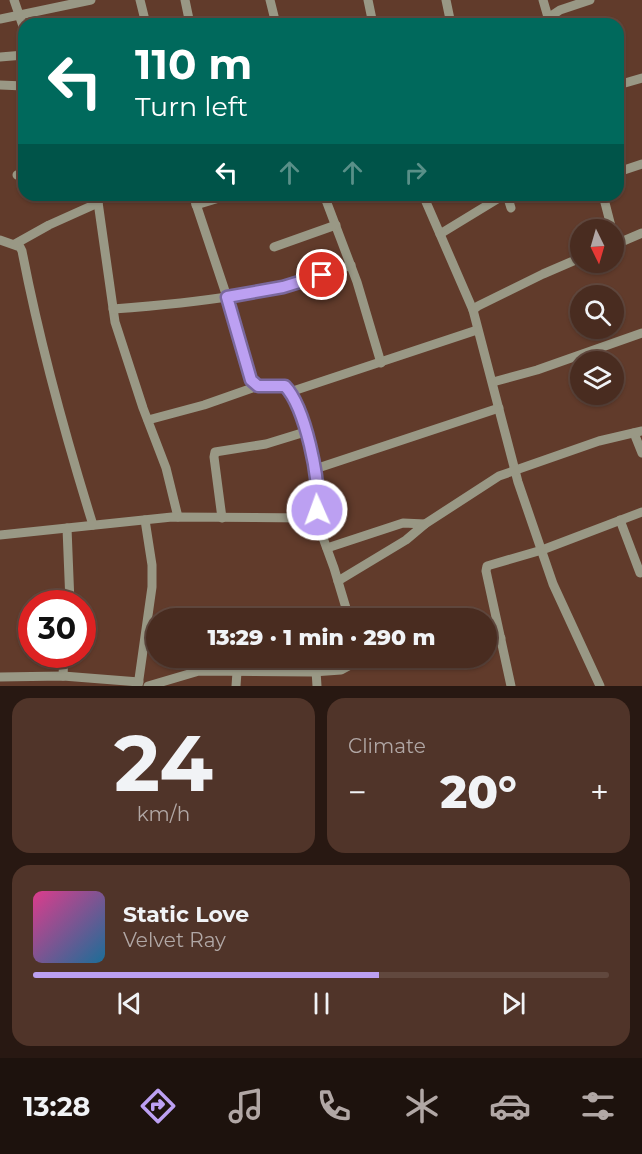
<!DOCTYPE html>
<html lang="en">
<head>
<meta charset="utf-8">
<style>
  body { margin:0; font-family:Montserrat,sans-serif; background:#503429; color:#f1f3f6; height:100vh; display:flex; flex-direction:column; font-size:22px; white-space:nowrap }
  * { box-sizing:border-box; margin:0 }
  p { font-size:20px; color:#b1a7a5 }
  .icon { flex:none; width:33px; height:33px; fill:none; stroke:currentColor; stroke-width:2; stroke-linecap:round; stroke-linejoin:round }
  .map { position:relative; height:686px; overflow:hidden }
  .details { display:flex; flex-direction:column; gap:12px; padding:12px; background:#281812; flex:1 }
  .details>* { flex:none }
  .guide { position:absolute; left:18px; top:18px; width:606px; height:183px; border-radius:18px; box-shadow:0 2px 4px #0004,0 0 0 2px #61483e; background:#00695c; color:#fff; overflow:hidden }
  .needle { width:39px; rotate:175deg }
  .fabs { position:absolute; left:570px; top:219px; display:grid; gap:12px }
  .fabs a { display:grid; place-items:center; width:54px; height:54px; border-radius:50%; background:#492c20; box-shadow:0 2px 4px #0004,0 0 0 2px #61483e; font-size:30px }
  .speed { position:absolute; left:18px; top:590px; display:flex; gap:12px; font-size:30px; font-weight:700; text-align:center }
  .speed>* { display:grid; place-content:center; width:78px; height:78px; border-radius:50%; background:#492c20; box-shadow:0 2px 4px #0004,0 0 0 2px #61483e; line-height:1 }
  .speed .limit { border:9px solid #d22; background:#fff; color:#111 }
  .pin { position:absolute; display:grid; place-items:center; width:51px; height:51px; color:#fff; margin:-26px; border:3px solid #fff; border-radius:50%; box-shadow:0 2px 6px #0007 }
  .me { position:absolute; width:66px; margin:-33px; rotate:358deg; stroke-linejoin:round; filter:drop-shadow(0 0 4px #0008) }
  .turn { display:flex; align-items:center; gap:21px; height:126px; padding:0 18px; font-size:27px }
  .turn .icon { width:78px; height:78px; stroke-width:2.5 }
  .turn b { display:block; font-size:42px; line-height:51px }
  .lanes { display:flex; align-items:center; height:57px; padding:0 18px; background:#0003; justify-content:center; gap:30px; direction:ltr }
  .lanes .off { opacity:.35 }
  .big { font-size:45px; font-weight:800; line-height:1.1 }
  .details .card { flex:1; display:flex; flex-direction:column; justify-content:center; gap:9px; min-width:0; padding:0 21px; border-radius:18px; background:#503429 }
  .details .dial { align-items:center; gap:0 }
  .dial b { font-size:78px; line-height:1 }
  .song { display:flex; align-items:center; gap:18px }
  .cover { width:72px; height:72px; border-radius:9px; background:linear-gradient(135deg,hsl(330 70% 55%),hsl(200 70% 35%)) }
  .played { height:6px; border-radius:3px; background:linear-gradient(90deg,#bca0f2 60%,#61483e 60%) }
  .keys { display:flex; justify-content:space-around; direction:ltr }
  .heat { display:flex; justify-content:space-between; align-items:center; font-size:33px; direction:ltr }
  .details .tiles { flex:1; display:grid; gap:12px; grid-template-columns:1fr 1fr }
  .card:last-child { grid-column:span 2 }
  .trip { position:absolute; left:146px; top:608px; width:351px; height:60px; border-radius:30px; background:#492c20; box-shadow:0 2px 4px #0004,0 0 0 2px #61483e; font-weight:800; line-height:60px; text-align:center }
  .menu { display:flex; height:96px; justify-content:space-around; align-items:center; background:#1d120d; color:#b1a7a5 }
  .menu .icon { width:42px; height:42px }
  .menu .current { color:#bca0f2 }
  .menu b { font-size:27px; color:#f1f3f6 }
  .map>svg:first-child { display:block }
</style>
</head>
<body>
<div class="map">
<svg width="642" height="686" viewBox="0 0 642 686">
  <rect width="100%" height="100%" fill="#613b2b"/>
  <g fill="none" stroke-linecap="round" stroke-linejoin="round">
    <g stroke="#999885" stroke-width="9">
      <path d="M14,0L24,29"/>
      <path d="M140,0L146,24"/>
      <path d="M185,0L190,24"/>
      <path d="M270,0L276,24"/>
      <path d="M368,0L373,24"/>
      <path d="M446,0L451,24"/>
      <path d="M543,0L550,24"/>
      <path d="M0,19L91,0"/>
      <path d="M539,24L560,10L590,0"/>
      <path d="M0,57L24,55"/>
      <path d="M0,85L24,86"/>
      <path d="M618,85L642,78"/>
      <path d="M618,172L642,164"/>
      <path d="M17,175L24,172"/>
      <path d="M97,195L115,322L143,408L166,468L178,517"/>
      <path d="M324,195L357,282L381,363"/>
      <path d="M423,195L473,310"/>
      <path d="M507,195L511,208"/>
      <path d="M603,195L612,230"/>
      <path d="M196,205L229,195"/>
      <path d="M440,234L504,195"/>
      <path d="M0,240L20,247L22,251C40,344 65,435 93,525"/>
      <path d="M15,244L49,225L98,203"/>
      <path d="M614,245L642,233"/>
      <path d="M274,247L336,225"/>
      <path d="M580,258L543,274L478,306L473,310L518,482L553,584L600,686"/>
      <path d="M113,309C194,303 274,295 351,265"/>
      <path d="M493,382L537,370L642,333"/>
      <path d="M290,392L477,330"/>
      <path d="M148,420L204,405L258,386"/>
      <path d="M634,433L642,453"/>
      <path d="M315,469L499,408"/>
      <path d="M315,516L334,568L349,618"/>
      <path d="M222,518L214,457L215,452L266,444L305,432"/>
      <path d="M620,520L640,573"/>
      <path d="M67,528L70,603"/>
      <path d="M0,535L172,517L308,518L315,516C325,491 303,406 285,386H258L251,380L227,297L193,195"/>
      <path d="M327,548L403,523L425,524"/>
      <path d="M338,581L406,540L425,524L499,476L599,441L642,431"/>
      <path d="M486,640L501,638"/>
      <path d="M316,671L317,686"/>
      <path d="M63,676L64,654"/>
      <path d="M0,677L63,676L139,682"/>
      <path d="M138,686L152,587V565L145,520"/>
      <path d="M148,686L199,671L313,672L341,670L354,663L357,657"/>
      <path d="M236,686L237,672"/>
      <path d="M511,686L486,571L487,566L542,550L642,512"/>
    </g>
  </g>
  <g fill="none" stroke-linecap="round" stroke-linejoin="round">
    <defs>
      <path id="route" d="M317,510C321,481 305,407 285,386H258L251,380L227,297L283,287L322,275"/>
    </defs>
    <use href="#route" stroke="#7a689d" stroke-width="15"/>
    <use href="#route" stroke="#bca0f2" stroke-width="10"/>
  </g>
</svg>
<div class="fabs">
<a><svg class="needle" viewBox="-14 -14 28 28"><path d="M0-13l5 13h-10z" fill="#e53935"/><path d="M0 13l5-13h-10z" fill="#b1a7a5"/></svg></a>
<a><svg class="icon" aria-label="search" viewBox="0 0 24 24"><circle cx="10" cy="10" r="6"/><path d="M15 15l6 6"/></svg></a>
<a><svg class="icon" aria-label="layers" viewBox="0 0 24 24"><path d="M12 4l9 5-9 5-9-5zM3 14l9 5 9-5"/></svg></a>
</div>
<div class="speed"><div class="limit">30</div></div>
<div class="pin" style="left:322px;top:275px;background:#d93025"><svg class="icon" aria-label="arrive" viewBox="0 0 24 24"><path d="M6 21V4h12l-3 4 3 4H6"/></svg></div>
<svg class="me" style="left:317px;top:510px" viewBox="-20 -20 40 40"><circle r="17" fill="#bca0f2" stroke="#fff" stroke-width="3"/><path d="M0-11L8 9 0 5-8 9z" fill="#fff"/></svg>
<div class="trip">13:29 · 1 min · 290 m</div>
<div class="guide">
<div class="turn"><svg class="icon" aria-label="left" viewBox="0 0 24 24"><path d="M17 20v-9H6M10 6l-5 5 5 5"/></svg><div><b>110 m</b>Turn left</div></div>
<div class="lanes"><svg class="icon" aria-label="left" viewBox="0 0 24 24"><path d="M17 20v-9H6M10 6l-5 5 5 5"/></svg><svg class="icon off" aria-label="ahead" viewBox="0 0 24 24"><path d="M12 20V5M6 11l6-6 6 6"/></svg><svg class="icon off" aria-label="ahead" viewBox="0 0 24 24"><path d="M12 20V5M6 11l6-6 6 6"/></svg><svg class="icon off" aria-label="right" viewBox="0 0 24 24"><path d="M7 20v-9h11M14 6l5 5-5 5"/></svg></div>
</div>
</div>
<section class="details">
<div class="tiles">
<div class="card dial"><b>24</b><p>km/h</p></div>
<div class="card"><p>Climate</p>
<div class="heat"><a>−</a><b class="big">20°</b><a>+</a></div>
</div>
<div class="card">
<div class="song"><i class="cover"></i><div><b>Static Love</b><p>Velvet Ray</p></div></div>
<div class="played"></div>
<div class="keys"><svg class="icon" aria-label="previous" viewBox="0 0 24 24"><path d="M18 5L8 12l10 7zM5 5v14"/></svg><svg class="icon" aria-label="pause" viewBox="0 0 24 24"><path d="M8 5v14M16 5v14"/></svg><svg class="icon" aria-label="next" viewBox="0 0 24 24"><path d="M6 5l10 7-10 7zM19 5v14"/></svg></div>
</div>
</div>
</section>
<nav class="menu">
<b>13:28</b>
<svg class="icon current" aria-label="directions" viewBox="0 0 24 24"><path d="M12 3l9 9-9 9-9-9zM9 14v-3h6M13 9l2 2-2 2"/></svg>
<svg class="icon" aria-label="music" viewBox="0 0 24 24"><path d="M9 18V5l10-2v13"/><circle cx="6" cy="18" r="3"/><circle cx="16" cy="16" r="3"/></svg>
<svg class="icon" aria-label="phone" viewBox="0 0 24 24"><path d="M5 4h4l2 5-3 2q2 4 5 5l2-3 5 2v4C11 20 4 13 5 4z"/></svg>
<svg class="icon" aria-label="climate" viewBox="0 0 24 24"><path d="M12 3v18M4 7l16 10M4 17L20 7"/></svg>
<svg class="icon" aria-label="car" viewBox="0 0 24 24"><path d="M5 17H2v-5l4-1 3-4h7l3 4 3 1v5h-3M9 17h6M6 11h13"/><circle cx="7" cy="17" r="2"/><circle cx="17" cy="17" r="2"/></svg>
<svg class="icon" aria-label="filters" viewBox="0 0 24 24"><path d="M4 7h16M4 17h16"/><circle cx="9" cy="7" r="2"/><circle cx="15" cy="17" r="2"/></svg>
</nav>
</body>
</html>
